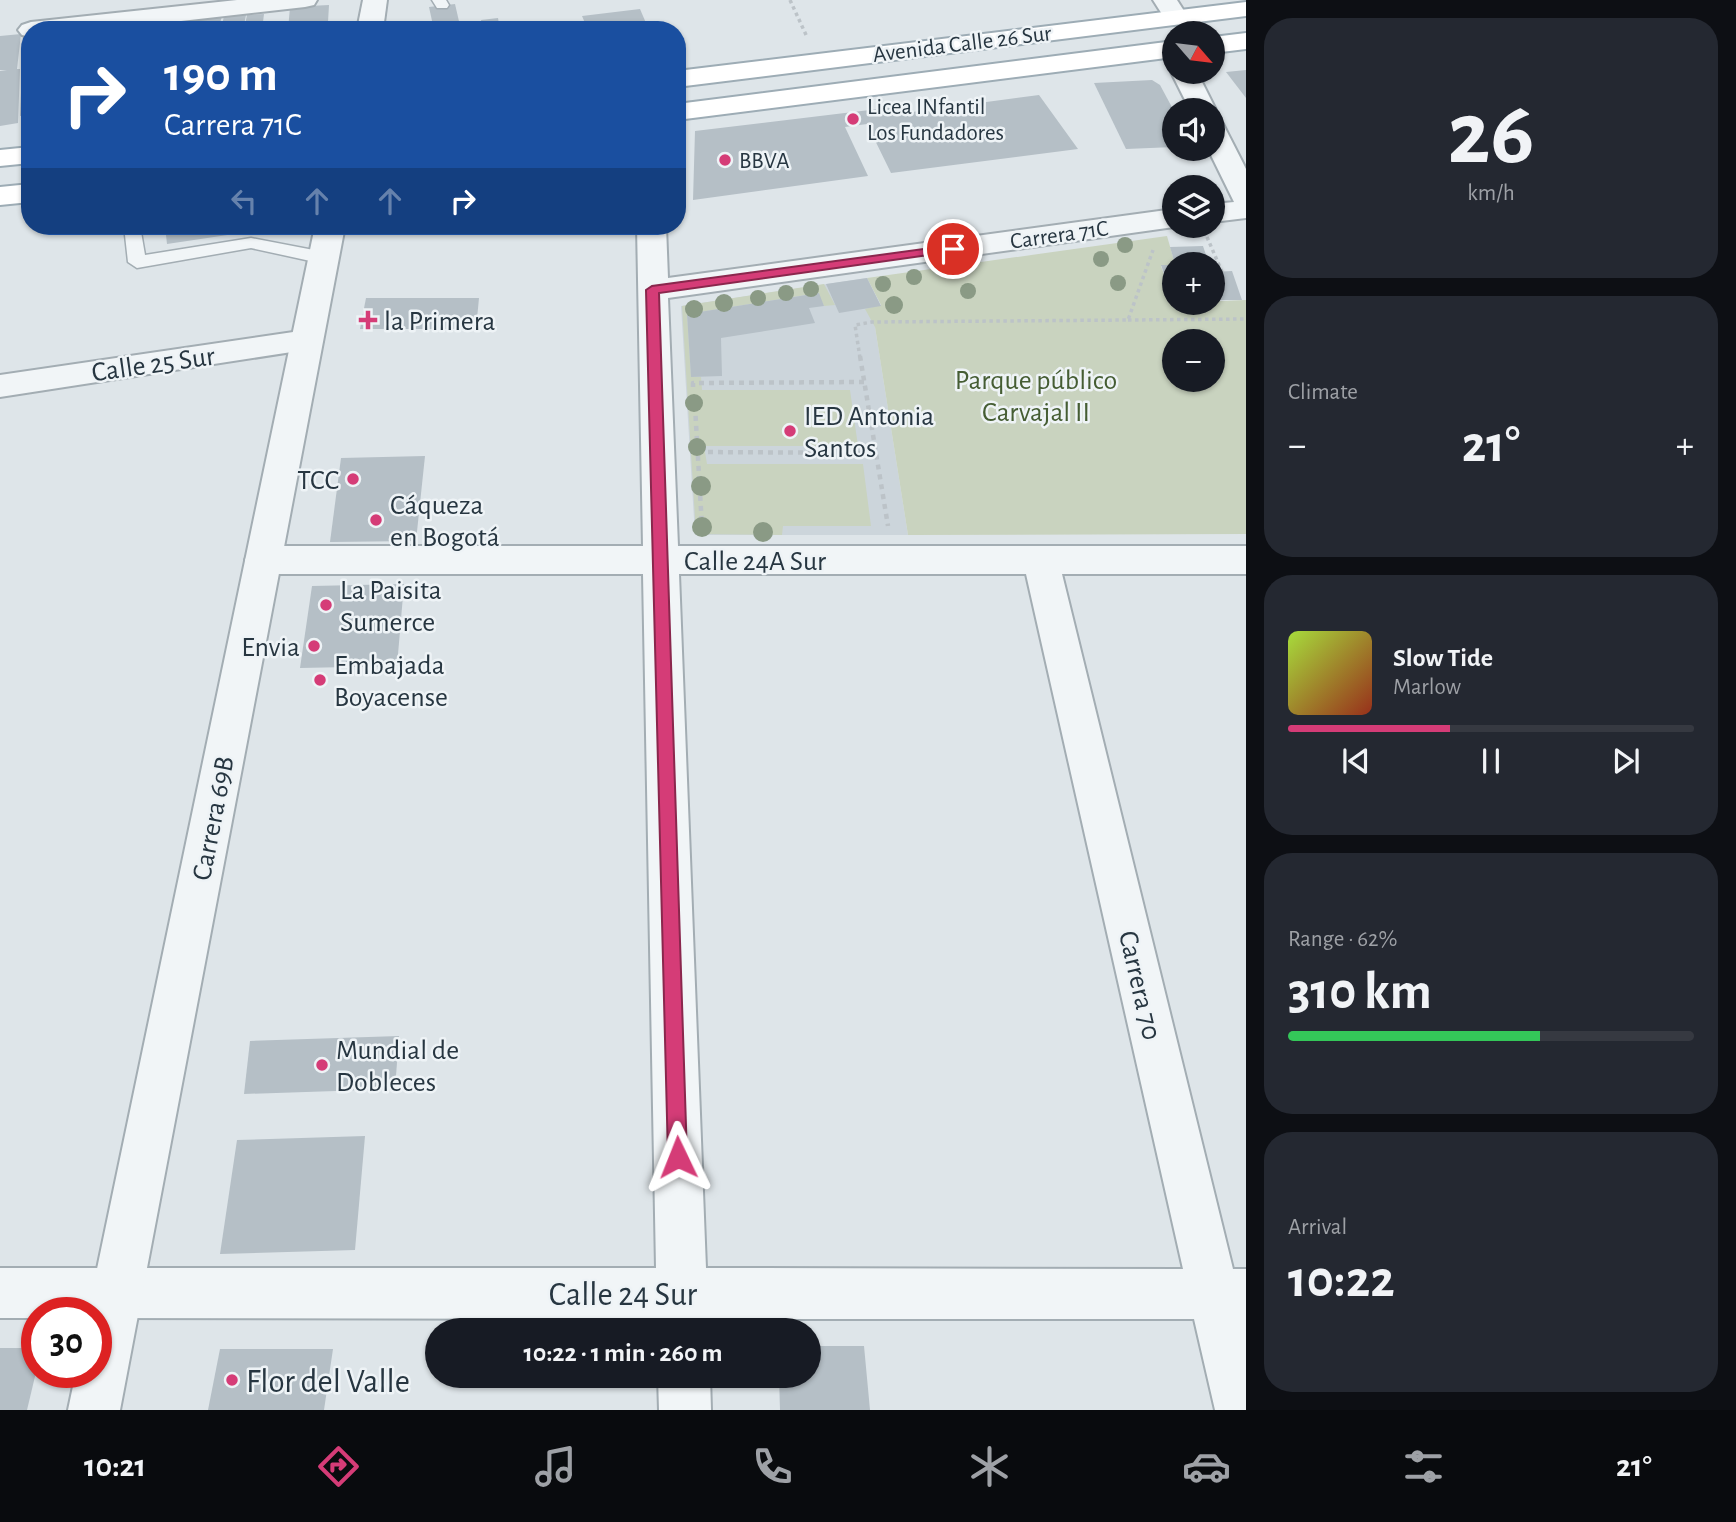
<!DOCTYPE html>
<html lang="en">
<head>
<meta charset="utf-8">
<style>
  body { margin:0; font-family:"Alegreya Sans",sans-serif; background:#242831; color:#f1f3f6; height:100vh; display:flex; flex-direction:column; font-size:26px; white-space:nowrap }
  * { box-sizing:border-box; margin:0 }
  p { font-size:23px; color:#9ea1a6 }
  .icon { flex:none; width:38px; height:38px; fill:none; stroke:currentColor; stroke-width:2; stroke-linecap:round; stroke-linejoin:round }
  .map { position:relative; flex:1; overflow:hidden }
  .drawer { display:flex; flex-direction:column; gap:18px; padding:18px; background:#0d0f14; width:490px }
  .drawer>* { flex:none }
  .banner { position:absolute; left:21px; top:21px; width:665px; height:214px; border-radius:28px; box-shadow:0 2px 5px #0004; background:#1a4fa0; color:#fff; overflow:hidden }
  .needle { width:46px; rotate:118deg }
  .buttons { position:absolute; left:1162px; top:21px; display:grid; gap:14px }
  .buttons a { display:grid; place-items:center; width:63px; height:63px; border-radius:50%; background:#171b24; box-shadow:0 2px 5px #0004; font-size:35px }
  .speed { position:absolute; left:21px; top:1297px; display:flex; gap:14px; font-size:35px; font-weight:700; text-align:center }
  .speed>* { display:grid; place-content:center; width:91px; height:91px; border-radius:50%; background:#171b24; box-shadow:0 2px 5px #0004; line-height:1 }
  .speed .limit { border:10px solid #d22; background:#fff; color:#111 }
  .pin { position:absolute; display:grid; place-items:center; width:60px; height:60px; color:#fff; margin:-30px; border:4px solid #fff; border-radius:50%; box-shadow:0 2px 7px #0007 }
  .me { position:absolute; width:77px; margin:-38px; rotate:358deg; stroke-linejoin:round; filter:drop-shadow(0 0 5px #0008) }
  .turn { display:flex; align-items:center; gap:24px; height:147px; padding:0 28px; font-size:32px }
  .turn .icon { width:91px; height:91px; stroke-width:2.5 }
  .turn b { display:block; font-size:49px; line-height:60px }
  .lanes { display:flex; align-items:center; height:66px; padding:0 28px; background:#0003; justify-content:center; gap:35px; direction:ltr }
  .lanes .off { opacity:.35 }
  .big { font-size:52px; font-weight:600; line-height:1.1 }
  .drawer .tile { flex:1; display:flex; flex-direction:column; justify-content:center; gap:10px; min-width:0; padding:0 24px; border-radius:28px; background:#242831 }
  .drawer .dial { align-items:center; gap:0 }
  .dial b { font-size:91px; line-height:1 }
  .song { display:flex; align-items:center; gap:21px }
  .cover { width:84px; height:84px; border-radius:10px; background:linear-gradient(135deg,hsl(80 70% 55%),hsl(10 70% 35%)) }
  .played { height:7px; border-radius:4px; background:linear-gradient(90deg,#d53c77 40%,#363941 40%) }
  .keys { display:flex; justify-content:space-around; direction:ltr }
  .heat { display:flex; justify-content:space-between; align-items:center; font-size:38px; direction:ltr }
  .charge { height:10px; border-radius:5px; background:linear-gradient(90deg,#34c759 62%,#363941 0) }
  .trip { position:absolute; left:425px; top:1318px; width:396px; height:70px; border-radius:35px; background:#171b24; box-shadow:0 2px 5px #0004; font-weight:600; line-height:70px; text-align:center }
  .menu { display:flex; height:112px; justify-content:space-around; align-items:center; background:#090b0e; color:#9ea1a6 }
  .menu .icon { width:49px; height:49px }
  .menu .current { color:#d53c77 }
  .menu b { font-size:32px; color:#f1f3f6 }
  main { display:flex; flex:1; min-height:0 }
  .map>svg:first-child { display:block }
</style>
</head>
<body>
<main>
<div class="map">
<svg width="1246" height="1410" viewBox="0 0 1246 1410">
  <rect width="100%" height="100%" fill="#dee5e9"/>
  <path fill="#ccd5db" d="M867,278L881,306L875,327L908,535H695L681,306Z"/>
  <g fill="#c9d3bf" fill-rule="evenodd">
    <path d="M1167,236L1175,264L1161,266L1174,303L1246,300V534L908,535L875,327L865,309L881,305L867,278ZM1174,341H1213V380H1174Z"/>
    <path d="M824,284L835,305L824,306L818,293L687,314L691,377H701L702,390H850L858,446H704L707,464H863L871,526H783L782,535L696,534L682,306Z"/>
  </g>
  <g fill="#b5bfc6">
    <path d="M455,4L461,30H434L429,7Z"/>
    <path d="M329,5L328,22H325V30H288L290,7Z"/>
    <path d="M640,9L649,30H588L582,16Z"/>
    <path d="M264,14L262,30H244L247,15Z"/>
    <path d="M246,15L243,30H221L224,16Z"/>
    <path d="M222,16L218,30H160L159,20Z"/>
    <path d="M498,18L500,30H483L481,20Z"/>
    <path d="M30,33V66L23,67V34Z"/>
    <path d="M21,34L17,69H20L18,123L0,126V71L7,70H0V36Z"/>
    <path d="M30,68V115L20,116L22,69Z"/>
    <path d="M1246,70V98L1226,72Z"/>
    <path d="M1152,80L1160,85L1174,111V147L1126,149L1094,83Z"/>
    <path d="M1039,95L1078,149L891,173L867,124L845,127L868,176L693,200L695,131L911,105L912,112Z"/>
    <path d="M165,226H260L261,230L167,244Z"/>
    <path d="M1203,246L1209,264H1175L1170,247Z"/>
    <path d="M1161,265H1174V302Z"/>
    <path d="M1232,271L1242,300H1213V272Z"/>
    <path d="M867,278L881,306L839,313L826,284Z"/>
    <path d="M819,293L824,306L809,308L815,323L721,338L722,376L691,377L687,314Z"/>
    <path d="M366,298H479L476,329H360Z"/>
    <path d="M425,456L416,541L330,542L341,458Z"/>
    <path d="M404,584L397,666L300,668L312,586Z"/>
    <path d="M399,1036L395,1089L244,1094L250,1041Z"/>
    <path d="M365,1136L355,1250L220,1254L237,1140Z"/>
    <path d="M808,1346H864L870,1410H780L779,1376H808Z"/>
    <path d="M0,1348H37V1368L27,1410H0Z"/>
    <path d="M220,1349H333L324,1410H208Z"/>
  </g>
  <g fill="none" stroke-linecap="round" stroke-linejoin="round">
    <defs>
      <g id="service">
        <path d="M432,0H446L449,5L447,8H437Z"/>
        <path d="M124,226H140L145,255L251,238L324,252L333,258L324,264L251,248L137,268L128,262Z"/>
      </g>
      <g id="minor">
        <path d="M237,0H317L314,5L305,7L102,30H30V37L22,35L18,30L22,25L31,22Z"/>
        <path d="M1153,0H1177L1188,17L1185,22L1176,24L1167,22Z"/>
        <path d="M1174,67V72H1197L1216,110L1213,115V110H1190L1171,72Z"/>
        <path d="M1213,122L1223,124L1246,169V218L1213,222V204L1234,202L1208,149H1213Z"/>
        <path d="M1174,209V226H1179L1174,227L668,298L678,546H1246V574H1062L1233,1269H1246V1410H1215L1194,1319H708V1330H658L657,1319L96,1318V1312H37V1318H0V1268H656L643,574H263L250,570L245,560L250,550L263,546H643L637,226H666L668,278ZM679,574H1026L1183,1269L706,1268Z"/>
        <path d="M307,330L318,334L323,341L318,348L0,397V375Z"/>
        <path d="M658,1376H710L711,1410H659Z"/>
      </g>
      <g id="tertiary">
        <path d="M363,0H387L383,30H357Z"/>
        <path d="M315,226H345L120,1410H68L76,1372H96V1312H88Z"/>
      </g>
      <g id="primary">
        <path d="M1246,2V16L677,87V71Z"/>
        <path d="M1246,33V49L1213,53V37Z"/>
        <path d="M1174,41V57L677,120V104Z"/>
        <path d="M30,147V163L0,166V150Z"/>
        <path d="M30,184V202L0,205V187Z"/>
      </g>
    </defs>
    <use href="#service" stroke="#a3adb3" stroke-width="3"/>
    <use href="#minor" stroke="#a3adb3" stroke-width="4"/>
    <use href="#tertiary" stroke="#a3adb3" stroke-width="4"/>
    <use href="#primary" stroke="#9dacb5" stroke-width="4"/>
    <g stroke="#bcc3c8" stroke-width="3.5" stroke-dasharray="3.5 3.5" stroke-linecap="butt">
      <path d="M790,0L807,37"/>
      <path d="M1207,237L1222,272"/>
      <path d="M1128,320L1246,319"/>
      <path d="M860,358L855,325L872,322L1128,320L1153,250"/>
    </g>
    <g stroke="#bcc3c8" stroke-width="4.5" stroke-dasharray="5 5" stroke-linecap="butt">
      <path d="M860,356L888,526"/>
      <path d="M693,387V383L865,382"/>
      <path d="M695,406L702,527"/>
      <path d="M698,452L876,453"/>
    </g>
    <use href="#service" fill="#f1f5f7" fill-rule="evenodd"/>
    <use href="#minor" fill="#f1f5f7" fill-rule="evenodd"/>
    <use href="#tertiary" fill="#f1f5f7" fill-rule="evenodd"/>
    <use href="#primary" fill="#fff" fill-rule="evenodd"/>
  </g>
  <g fill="#8a9a85">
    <circle cx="1125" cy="245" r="8"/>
    <circle cx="1101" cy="259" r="8"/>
    <circle cx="914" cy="277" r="8"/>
    <circle cx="1118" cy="283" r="8"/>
    <circle cx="883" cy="284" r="8"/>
    <circle cx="811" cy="289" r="8"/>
    <circle cx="968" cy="291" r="8"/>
    <circle cx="786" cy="293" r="8"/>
    <circle cx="758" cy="298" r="8"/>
    <circle cx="724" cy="303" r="9"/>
    <circle cx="894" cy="305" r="9"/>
    <circle cx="694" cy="309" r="9"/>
    <circle cx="694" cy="403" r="9"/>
    <circle cx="697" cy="447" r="9"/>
    <circle cx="701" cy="486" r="10"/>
    <circle cx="702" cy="527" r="10"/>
    <circle cx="763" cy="532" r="10"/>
  </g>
  <path fill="#d53c77" stroke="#8a274d" stroke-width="2" d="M953,245L957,246V251L659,293L687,1157L685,1164L678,1167L671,1164L668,1157L646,290L652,286Z"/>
  <g fill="#d53c77" stroke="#eef3f6" stroke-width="2.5">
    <circle cx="853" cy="119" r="7"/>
    <circle cx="725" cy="160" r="7"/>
    <path d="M364.5 309.5h7v7h7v7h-7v7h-7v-7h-7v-7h7z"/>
    <circle cx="790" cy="431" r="7"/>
    <circle cx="353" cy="479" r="7"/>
    <circle cx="376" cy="520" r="7"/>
    <circle cx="326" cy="605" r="7"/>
    <circle cx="314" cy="646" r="7"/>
    <circle cx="320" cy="680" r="7"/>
    <circle cx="322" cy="1065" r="7"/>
    <circle cx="232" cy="1380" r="7"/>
  </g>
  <g text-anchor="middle" stroke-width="5" stroke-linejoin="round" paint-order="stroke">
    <g font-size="23" fill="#273641" stroke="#eef3f6">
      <text transform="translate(962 43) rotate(-7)" y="8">Avenida Calle 26 Sur</text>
      <text transform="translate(1059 234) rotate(-8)" y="8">Carrera 71C</text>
    </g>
    <g font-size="23" fill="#273641" stroke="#eef3f6" text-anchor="start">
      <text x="867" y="114">Licea INfantil<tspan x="867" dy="26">Los Fundadores</tspan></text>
      <text x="739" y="168">BBVA</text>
    </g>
    <g font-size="28" fill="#273641" stroke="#eef3f6" text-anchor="start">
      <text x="384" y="330">la Primera</text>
      <text x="804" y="425">IED Antonia<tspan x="804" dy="32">Santos</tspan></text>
      <text x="339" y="489" text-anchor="end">TCC</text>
      <text x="390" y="514">Cáqueza<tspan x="390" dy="32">en Bogotá</tspan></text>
      <text x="340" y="599">La Paisita<tspan x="340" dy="32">Sumerce</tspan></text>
      <text x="300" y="656" text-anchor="end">Envia</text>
      <text x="334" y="674">Embajada<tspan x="334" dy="32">Boyacense</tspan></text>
      <text x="336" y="1059">Mundial de<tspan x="336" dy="32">Dobleces</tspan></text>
    </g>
    <g font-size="28" fill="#273641" stroke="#eef3f6">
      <text transform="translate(153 363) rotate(-8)" y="10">Calle 25 Sur</text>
      <text x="755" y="570">Calle 24A Sur</text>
      <text transform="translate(212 818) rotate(-79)" y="10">Carrera 69B</text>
      <text transform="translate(1141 985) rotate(77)" y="10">Carrera 70</text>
    </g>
    <g font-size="28" fill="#455d33" stroke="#eef3f6">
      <text x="1036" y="389">Parque público<tspan x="1036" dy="32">Carvajal II</tspan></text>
    </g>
    <g font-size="33" fill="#273641" stroke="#eef3f6">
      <text x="623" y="1305">Calle 24 Sur</text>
    </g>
    <g font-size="33" fill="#273641" stroke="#eef3f6" text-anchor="start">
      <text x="246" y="1392">Flor del Valle</text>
    </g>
  </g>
</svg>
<div class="buttons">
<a><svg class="needle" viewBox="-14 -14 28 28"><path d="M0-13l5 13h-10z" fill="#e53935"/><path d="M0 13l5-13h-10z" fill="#9ea1a6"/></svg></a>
<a><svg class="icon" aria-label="sound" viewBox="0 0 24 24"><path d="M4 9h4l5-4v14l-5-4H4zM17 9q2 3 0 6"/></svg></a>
<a><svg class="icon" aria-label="layers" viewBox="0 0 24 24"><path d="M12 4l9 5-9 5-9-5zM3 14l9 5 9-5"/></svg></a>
<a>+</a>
<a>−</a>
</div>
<div class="speed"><div class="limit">30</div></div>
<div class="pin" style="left:953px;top:249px;background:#d93025"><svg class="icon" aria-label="arrive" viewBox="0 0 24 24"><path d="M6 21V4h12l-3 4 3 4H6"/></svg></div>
<svg class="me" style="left:678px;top:1157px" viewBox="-20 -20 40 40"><path d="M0-17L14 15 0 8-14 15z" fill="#d53c77" stroke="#fff" stroke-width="4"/></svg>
<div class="trip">10:22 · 1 min · 260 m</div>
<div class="banner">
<div class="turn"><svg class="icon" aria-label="right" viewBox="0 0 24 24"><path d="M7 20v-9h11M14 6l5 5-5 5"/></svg><div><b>190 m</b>Carrera 71C</div></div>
<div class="lanes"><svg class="icon off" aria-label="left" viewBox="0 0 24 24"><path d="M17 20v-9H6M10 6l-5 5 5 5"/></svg><svg class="icon off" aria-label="ahead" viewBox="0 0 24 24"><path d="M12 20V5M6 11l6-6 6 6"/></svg><svg class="icon off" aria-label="ahead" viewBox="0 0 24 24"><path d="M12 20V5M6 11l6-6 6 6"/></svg><svg class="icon" aria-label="right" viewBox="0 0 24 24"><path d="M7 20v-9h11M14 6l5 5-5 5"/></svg></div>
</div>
</div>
<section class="drawer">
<div class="tile dial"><b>26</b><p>km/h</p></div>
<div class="tile"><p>Climate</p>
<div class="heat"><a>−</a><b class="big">21°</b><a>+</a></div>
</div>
<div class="tile">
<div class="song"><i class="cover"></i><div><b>Slow Tide</b><p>Marlow</p></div></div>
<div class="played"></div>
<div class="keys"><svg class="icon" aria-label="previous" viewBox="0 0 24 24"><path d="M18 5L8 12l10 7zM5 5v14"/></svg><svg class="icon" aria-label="pause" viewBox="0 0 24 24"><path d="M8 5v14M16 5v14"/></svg><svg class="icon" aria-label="next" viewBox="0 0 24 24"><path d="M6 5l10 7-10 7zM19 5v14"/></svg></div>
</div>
<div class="tile"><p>Range · 62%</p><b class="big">310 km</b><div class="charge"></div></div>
<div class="tile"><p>Arrival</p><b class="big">10:22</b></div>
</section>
</main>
<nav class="menu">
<b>10:21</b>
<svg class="icon current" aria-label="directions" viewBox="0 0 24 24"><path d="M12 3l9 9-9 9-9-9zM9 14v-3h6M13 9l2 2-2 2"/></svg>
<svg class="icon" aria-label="music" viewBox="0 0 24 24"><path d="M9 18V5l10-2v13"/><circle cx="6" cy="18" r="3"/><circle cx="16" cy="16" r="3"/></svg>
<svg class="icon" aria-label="phone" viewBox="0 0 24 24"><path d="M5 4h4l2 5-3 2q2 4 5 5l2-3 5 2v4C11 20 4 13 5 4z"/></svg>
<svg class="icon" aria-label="climate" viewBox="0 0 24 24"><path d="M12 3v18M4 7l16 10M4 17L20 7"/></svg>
<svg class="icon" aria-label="car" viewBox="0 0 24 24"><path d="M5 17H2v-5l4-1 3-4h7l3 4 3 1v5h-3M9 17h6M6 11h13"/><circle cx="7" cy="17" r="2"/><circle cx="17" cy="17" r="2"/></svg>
<svg class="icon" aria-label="filters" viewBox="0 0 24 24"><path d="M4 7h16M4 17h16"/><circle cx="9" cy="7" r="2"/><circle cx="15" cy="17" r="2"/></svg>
<b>21°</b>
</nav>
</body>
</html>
